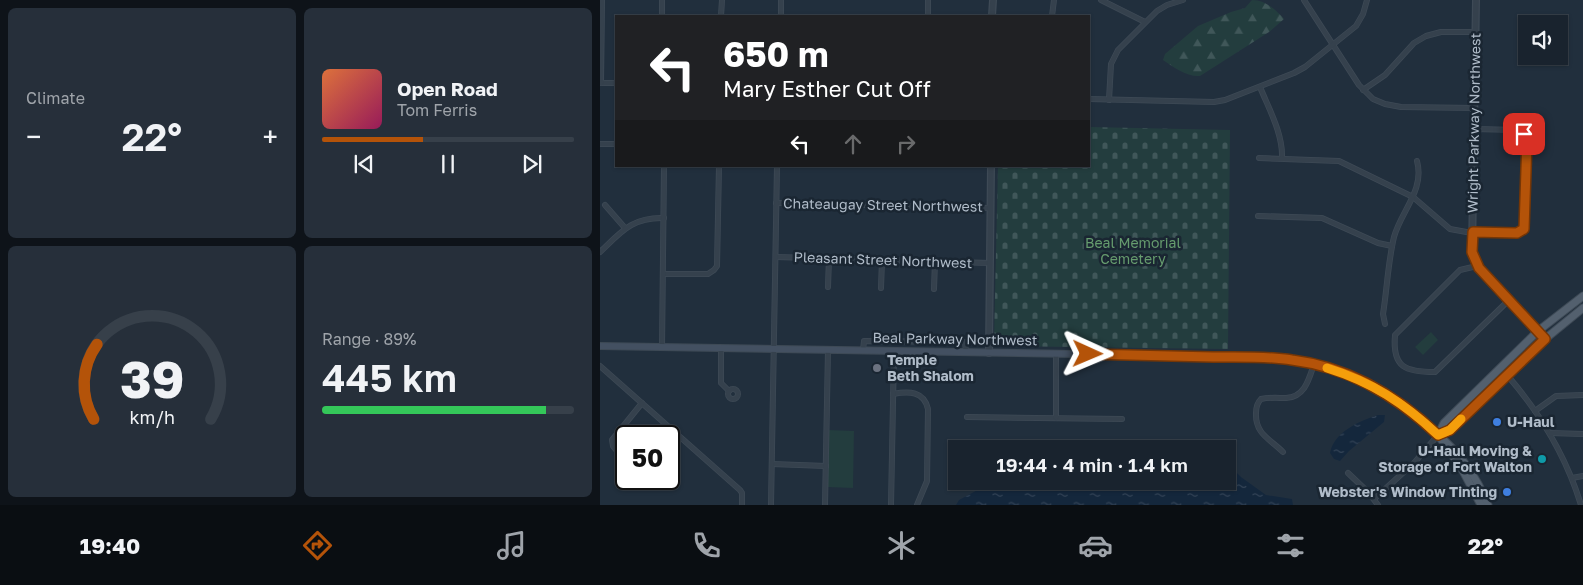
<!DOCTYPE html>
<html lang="en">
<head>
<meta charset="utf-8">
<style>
  body { margin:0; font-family:"Golos Text",sans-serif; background:#262f3a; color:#f1f3f6; height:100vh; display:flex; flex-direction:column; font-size:19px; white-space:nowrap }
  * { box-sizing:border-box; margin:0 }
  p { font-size:16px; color:#9fa4aa }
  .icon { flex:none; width:28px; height:28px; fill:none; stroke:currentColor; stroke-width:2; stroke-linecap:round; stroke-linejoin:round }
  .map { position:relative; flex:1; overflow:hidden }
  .panel { display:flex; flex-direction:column; gap:8px; padding:8px; background:#0e1319; width:600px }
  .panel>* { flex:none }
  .top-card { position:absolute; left:15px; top:15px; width:475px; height:152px; border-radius:0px; box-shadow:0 1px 4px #0004,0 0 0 1px #37404a; background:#202124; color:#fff; overflow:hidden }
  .fabs { position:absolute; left:918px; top:15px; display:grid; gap:10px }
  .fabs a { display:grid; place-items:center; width:50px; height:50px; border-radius:0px; background:#19232e; box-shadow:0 1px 4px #0004,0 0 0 1px #37404a; font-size:25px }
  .speed { position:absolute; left:15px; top:425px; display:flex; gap:10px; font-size:25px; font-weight:700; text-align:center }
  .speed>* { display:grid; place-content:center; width:65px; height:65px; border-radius:50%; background:#19232e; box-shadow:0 1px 4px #0004,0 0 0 1px #37404a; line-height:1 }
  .speed .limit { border:2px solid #111; border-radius:8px; background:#fff; color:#111 }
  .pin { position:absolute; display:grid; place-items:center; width:42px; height:42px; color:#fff; margin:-21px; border-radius:10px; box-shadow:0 2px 8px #0006 }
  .me { position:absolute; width:55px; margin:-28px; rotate:91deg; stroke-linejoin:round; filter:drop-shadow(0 0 4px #0008) }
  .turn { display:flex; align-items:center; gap:18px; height:105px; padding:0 25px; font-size:22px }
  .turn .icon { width:65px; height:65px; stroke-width:2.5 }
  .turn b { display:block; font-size:35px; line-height:42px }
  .lanes { display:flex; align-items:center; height:48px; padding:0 25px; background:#0003; justify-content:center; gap:25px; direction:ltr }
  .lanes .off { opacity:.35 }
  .big { font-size:38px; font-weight:600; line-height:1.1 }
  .panel .tile { flex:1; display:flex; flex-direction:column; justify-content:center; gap:8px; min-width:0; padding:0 18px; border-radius:8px; background:#262f3a }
  .panel .dial { align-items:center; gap:0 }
  .dial svg { height:130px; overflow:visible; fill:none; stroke:#37404a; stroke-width:7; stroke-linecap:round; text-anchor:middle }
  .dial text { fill:#f1f3f6; stroke:none }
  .song { display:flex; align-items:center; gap:15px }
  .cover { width:60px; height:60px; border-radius:8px; background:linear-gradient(135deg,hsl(20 70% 55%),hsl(330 70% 35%)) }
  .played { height:5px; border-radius:2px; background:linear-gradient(90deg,#b45309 40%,#37404a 40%) }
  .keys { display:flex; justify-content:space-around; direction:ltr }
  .heat { display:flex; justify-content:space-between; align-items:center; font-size:28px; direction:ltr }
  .charge { height:8px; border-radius:4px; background:linear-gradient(90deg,#34c759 89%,#37404a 0) }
  .panel .tiles { flex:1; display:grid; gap:8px; grid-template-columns:repeat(2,1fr) }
  .trip { position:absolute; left:348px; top:440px; width:288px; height:50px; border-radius:0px; background:#19232e; box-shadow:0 1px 4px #0004,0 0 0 1px #37404a; font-weight:600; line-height:50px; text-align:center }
  .tabs { display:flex; height:80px; justify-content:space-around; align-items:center; background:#0a0e12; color:#9fa4aa }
  .tabs .icon { width:35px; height:35px }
  .tabs .active { color:#b45309 }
  .tabs b { font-size:22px; color:#f1f3f6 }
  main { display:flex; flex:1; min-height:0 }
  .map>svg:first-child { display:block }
</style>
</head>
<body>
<main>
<section class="panel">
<div class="tiles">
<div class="tile"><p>Climate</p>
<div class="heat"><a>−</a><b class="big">22°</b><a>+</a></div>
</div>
<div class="tile">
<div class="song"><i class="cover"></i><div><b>Open Road</b><p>Tom Ferris</p></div></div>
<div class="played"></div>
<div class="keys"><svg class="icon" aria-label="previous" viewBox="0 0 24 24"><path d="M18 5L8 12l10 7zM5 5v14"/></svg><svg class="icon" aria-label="pause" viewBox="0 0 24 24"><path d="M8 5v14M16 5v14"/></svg><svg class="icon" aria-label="next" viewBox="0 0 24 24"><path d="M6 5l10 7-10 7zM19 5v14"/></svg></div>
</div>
<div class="tile dial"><svg viewBox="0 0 100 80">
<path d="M14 69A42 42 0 1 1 86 69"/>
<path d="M14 69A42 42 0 0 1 16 23" stroke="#b45309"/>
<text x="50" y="56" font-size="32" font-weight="700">39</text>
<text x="50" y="72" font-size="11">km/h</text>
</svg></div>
<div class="tile"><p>Range · 89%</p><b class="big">445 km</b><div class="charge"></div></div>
</div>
</section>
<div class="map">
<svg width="983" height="505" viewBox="0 0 983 505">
  <defs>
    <pattern id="forest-firs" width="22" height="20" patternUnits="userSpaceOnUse" patternTransform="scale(1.25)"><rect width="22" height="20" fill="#233d3e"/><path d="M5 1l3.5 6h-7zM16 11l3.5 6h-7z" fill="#405759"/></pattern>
    <pattern id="cemetery-stones" width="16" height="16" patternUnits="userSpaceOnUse" patternTransform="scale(1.25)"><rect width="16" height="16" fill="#233d3e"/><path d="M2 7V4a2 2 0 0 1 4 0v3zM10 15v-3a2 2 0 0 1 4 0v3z" fill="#405759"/></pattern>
    <pattern id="water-ripples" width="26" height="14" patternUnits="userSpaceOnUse" patternTransform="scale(1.25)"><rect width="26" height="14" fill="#14273c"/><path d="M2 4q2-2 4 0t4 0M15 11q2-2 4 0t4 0" fill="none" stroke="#344457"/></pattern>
  </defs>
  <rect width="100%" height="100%" fill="#212f3d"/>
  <path fill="url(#forest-firs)" d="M652,0C665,0 675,9 684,19L669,32L600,76C587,77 573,67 563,60L565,54L598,26L631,12L645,8Z"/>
  <path fill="url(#cemetery-stones)" d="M489,127L630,130L628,349L402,346L397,344L394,340L398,166H489Z"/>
  <g fill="#233d3e">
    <path d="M831,332L838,340L823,355L815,347Z"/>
    <path d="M228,430L254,431L253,488L227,487Z"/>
  </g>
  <g fill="url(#water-ripples)">
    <path d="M778,415H785L784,422L749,451L740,461L734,459L730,453C734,432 759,421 778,415Z"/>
    <path d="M626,462L641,477L666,495L692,499L693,505H356L359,500L394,481H626Z"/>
  </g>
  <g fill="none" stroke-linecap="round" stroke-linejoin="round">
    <defs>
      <g id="minor">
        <path d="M501,0L545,22"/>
        <path d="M704,0L759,85L773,99L785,104L801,107L874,108"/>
        <path d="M62,16V0"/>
        <path d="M121,16L122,0"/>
        <path d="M181,16V0"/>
        <path d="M328,16V0"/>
        <path d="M452,16L454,0"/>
        <path d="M0,83H16"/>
        <path d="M1,83L2,0"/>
        <path d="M660,87C669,109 683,134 682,158"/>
        <path d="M763,90L785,75L814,43L826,36L841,32H876"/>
        <path d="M489,99L614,102L625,100L694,73L705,67L756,26L763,14L767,0"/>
        <path d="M509,100L511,64L518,50L557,11L567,5L583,0"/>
        <path d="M0,144H16"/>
        <path d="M659,158L739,161L813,197L850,229L872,233L919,232L924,229L925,224L926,136L918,130L874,129"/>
        <path d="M176,203L390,208"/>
        <path d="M5,205L25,228"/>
        <path d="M658,216L722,218L778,243L792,246"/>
        <path d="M0,252C21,232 32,217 64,218"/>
        <path d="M176,257L390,263"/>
        <path d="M877,266L860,270L795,335C792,368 806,372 835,372L909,300"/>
        <path d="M63,274H108L114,270L117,266L119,166"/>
        <path d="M228,287L229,258"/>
        <path d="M281,288L282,260"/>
        <path d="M334,289L335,261"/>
        <path d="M785,324L783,314C787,289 788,262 794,237C801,211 825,190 817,161"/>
        <path d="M62,347L64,166"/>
        <path d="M121,348V383L129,391"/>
        <path d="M263,350L264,341L365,342L366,352"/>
        <path d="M0,366L140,490L142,493V505"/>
        <path d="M907,375C940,413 966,456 981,505"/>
        <circle cx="133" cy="394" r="5"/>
        <path d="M293,394C309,391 324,391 328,409L327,481L317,505"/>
        <path d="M935,411L956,396L983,395"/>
        <path d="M367,417L522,419"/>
        <path d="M456,418V354"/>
        <path d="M950,433L983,434"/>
        <path d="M683,452C670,439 655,434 656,413C656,407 657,403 661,399C669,397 678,398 686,398C705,397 709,379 714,364"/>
        <path d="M22,457L13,446L12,440L42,403"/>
        <path d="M172,464L226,466"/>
        <path d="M748,473L768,492L778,505"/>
        <path d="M972,478L983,476"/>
        <path d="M774,499L815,462L838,435"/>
        <path d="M171,505L177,166"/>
        <path d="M225,505L228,350"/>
        <path d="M291,505L294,351"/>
      </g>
      <g id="tertiary">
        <path d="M876,0L872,253C881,281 925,314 945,339"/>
        <path d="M392,16L393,0"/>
        <path d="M389,353L391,166"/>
      </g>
      <path id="secondary" d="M0,346L651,357C729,359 781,382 838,435"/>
      <g id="primary">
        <path d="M838,435L844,423L938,331L983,296"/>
        <path d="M838,435L850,430L945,339L983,308"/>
        <path d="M838,435C861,454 877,478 888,505"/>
        <path d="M841,439L863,471L881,505"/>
      </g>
    </defs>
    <use href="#minor" stroke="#3e4a56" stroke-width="6"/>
    <use href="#tertiary" stroke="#3e4a56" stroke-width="8"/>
    <use href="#secondary" stroke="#3e4a56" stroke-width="8"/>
    <use href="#primary" stroke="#3e4a56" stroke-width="9"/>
    <use href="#minor" stroke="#35414d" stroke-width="4.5"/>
    <use href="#tertiary" stroke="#35414d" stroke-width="5.5"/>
    <use href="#secondary" stroke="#435061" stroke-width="6"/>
    <use href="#primary" stroke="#53606e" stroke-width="7"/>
  </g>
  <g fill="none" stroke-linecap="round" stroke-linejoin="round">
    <defs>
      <path id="route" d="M488,354C529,355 571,356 613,357C639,357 666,356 692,360C749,367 797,396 838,435L850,430L945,339L879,268L872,252L873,232L917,233L924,229L927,140L924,134"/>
    </defs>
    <use href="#route" stroke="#753606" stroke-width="12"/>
    <use href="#route" stroke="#b45309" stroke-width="9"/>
    <path stroke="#f59e0b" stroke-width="9" d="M727,368C772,382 804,403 838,435L850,430L861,419"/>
  </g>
  <circle fill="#6b7280" stroke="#1a2632" stroke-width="2" cx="277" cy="368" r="5"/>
  <g fill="#3f7fe0" stroke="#1a2632" stroke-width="2">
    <circle cx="897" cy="422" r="5"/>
    <circle cx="907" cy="492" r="5"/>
  </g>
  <circle fill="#0f9aa8" stroke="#1a2632" stroke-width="2" cx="942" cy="459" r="5"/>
  <g text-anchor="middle" stroke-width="5" stroke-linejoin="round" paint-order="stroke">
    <g font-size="14" fill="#b0bcc9" stroke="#1a2632">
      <text transform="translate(874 123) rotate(-89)" y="5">Wright Parkway Northwest</text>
      <text transform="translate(283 205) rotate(1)" y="5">Chateaugay Street Northwest</text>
      <text transform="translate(283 260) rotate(2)" y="5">Pleasant Street Northwest</text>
      <text transform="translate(355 339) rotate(1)" y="5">Beal Parkway Northwest</text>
    </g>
    <g font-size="14" fill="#669c6e" stroke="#1a2632">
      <text x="533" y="248">Beal Memorial<tspan x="533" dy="16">Cemetery</tspan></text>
    </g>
    <g font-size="14" font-weight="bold" fill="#b0bcc9" stroke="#1a2632" text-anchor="start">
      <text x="287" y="365">Temple<tspan x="287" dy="16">Beth Shalom</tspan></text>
      <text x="907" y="427">U-Haul</text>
      <text x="932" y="456" text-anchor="end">U-Haul Moving &amp;<tspan x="932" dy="16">Storage of Fort Walton</tspan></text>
      <text x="897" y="497" text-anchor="end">Webster's Window Tinting</text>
    </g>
  </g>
</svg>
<div class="fabs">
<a><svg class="icon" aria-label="sound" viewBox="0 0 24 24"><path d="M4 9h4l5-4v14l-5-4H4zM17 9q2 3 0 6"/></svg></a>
</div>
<div class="speed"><div class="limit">50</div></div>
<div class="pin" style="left:924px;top:134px;background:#d93025"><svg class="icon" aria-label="arrive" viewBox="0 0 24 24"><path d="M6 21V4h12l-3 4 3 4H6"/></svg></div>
<svg class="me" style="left:488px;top:354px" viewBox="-20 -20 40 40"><path d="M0-17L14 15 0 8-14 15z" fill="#b45309" stroke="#fff" stroke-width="4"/></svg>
<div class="trip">19:44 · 4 min · 1.4 km</div>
<div class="top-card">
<div class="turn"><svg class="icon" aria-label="left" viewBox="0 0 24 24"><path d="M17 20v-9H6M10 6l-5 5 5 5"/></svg><div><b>650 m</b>Mary Esther Cut Off</div></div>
<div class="lanes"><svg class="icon" aria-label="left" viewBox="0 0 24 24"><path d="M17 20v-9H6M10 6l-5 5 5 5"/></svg><svg class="icon off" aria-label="ahead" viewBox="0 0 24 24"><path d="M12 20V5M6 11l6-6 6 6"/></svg><svg class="icon off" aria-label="right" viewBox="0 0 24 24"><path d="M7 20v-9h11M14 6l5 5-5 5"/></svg></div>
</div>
</div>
</main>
<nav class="tabs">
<b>19:40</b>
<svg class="icon active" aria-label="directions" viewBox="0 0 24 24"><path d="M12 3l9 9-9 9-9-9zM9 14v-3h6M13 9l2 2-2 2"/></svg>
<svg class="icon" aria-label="music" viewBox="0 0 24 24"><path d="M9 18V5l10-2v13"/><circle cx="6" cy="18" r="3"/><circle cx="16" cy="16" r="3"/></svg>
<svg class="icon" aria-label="phone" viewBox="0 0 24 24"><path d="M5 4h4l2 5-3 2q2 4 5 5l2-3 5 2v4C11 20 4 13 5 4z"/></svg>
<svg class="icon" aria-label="climate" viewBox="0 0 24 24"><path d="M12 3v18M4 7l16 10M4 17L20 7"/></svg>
<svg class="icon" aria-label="car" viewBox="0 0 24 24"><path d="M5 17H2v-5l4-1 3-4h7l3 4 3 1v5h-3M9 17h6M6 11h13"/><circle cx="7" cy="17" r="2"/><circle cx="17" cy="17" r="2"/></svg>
<svg class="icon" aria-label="filters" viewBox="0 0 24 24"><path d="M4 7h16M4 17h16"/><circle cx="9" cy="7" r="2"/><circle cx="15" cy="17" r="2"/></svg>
<b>22°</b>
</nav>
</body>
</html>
